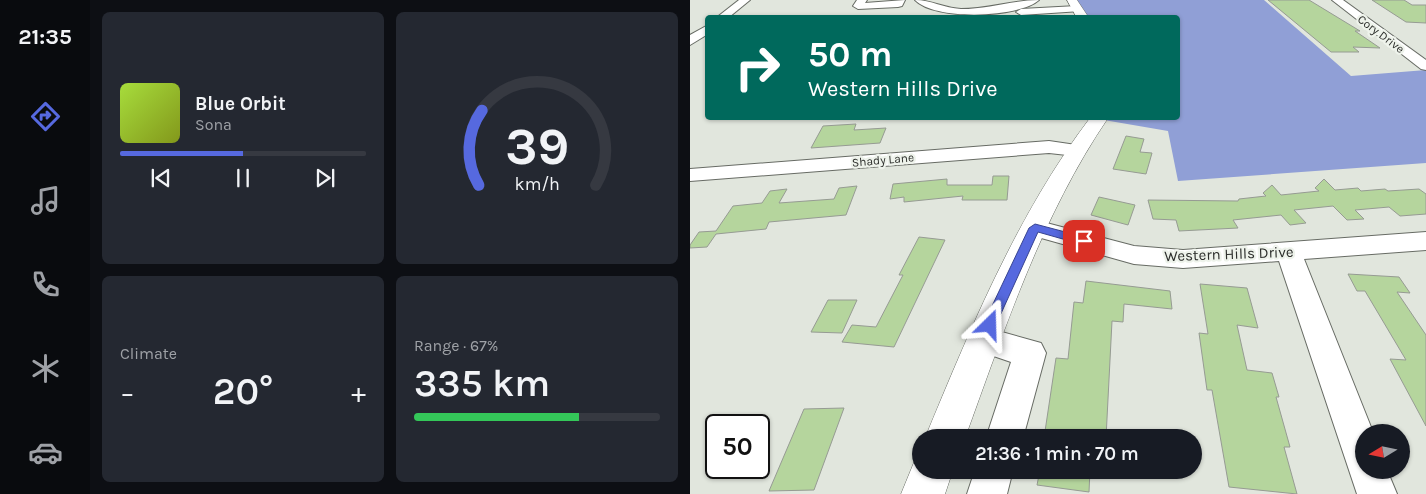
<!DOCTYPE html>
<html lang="en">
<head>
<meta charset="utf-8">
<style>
  body { margin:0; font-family:Karla,sans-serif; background:#242831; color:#f1f3f6; height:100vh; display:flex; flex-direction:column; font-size:19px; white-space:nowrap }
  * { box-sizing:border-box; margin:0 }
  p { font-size:16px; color:#9ea1a6 }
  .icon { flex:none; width:28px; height:28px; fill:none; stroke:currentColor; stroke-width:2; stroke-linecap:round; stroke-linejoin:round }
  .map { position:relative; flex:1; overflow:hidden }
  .drawer { display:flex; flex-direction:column; gap:12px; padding:12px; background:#0d0f14; width:600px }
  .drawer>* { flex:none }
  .banner { position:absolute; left:15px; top:15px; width:475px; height:105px; border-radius:5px; box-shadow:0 1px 4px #0004; background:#00695c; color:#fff; overflow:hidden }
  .needle { width:32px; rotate:260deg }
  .tools { position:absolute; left:665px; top:424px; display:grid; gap:10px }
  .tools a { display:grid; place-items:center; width:55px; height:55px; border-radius:50%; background:#171b24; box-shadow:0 1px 4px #0004; font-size:25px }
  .speed { position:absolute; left:15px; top:414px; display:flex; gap:10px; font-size:25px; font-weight:700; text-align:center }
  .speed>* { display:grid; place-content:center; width:65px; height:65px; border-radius:50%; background:#171b24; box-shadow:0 1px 4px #0004; line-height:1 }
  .speed .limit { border:2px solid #111; border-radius:8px; background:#fff; color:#111 }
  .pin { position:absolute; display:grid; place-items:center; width:42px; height:42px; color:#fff; margin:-21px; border-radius:10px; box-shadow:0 2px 8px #0006 }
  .me { position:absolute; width:55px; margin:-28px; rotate:22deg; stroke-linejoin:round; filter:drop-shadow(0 0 4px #0008) }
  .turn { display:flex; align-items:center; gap:18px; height:105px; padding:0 20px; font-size:22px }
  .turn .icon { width:65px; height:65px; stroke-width:2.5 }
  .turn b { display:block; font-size:35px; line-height:42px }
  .big { font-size:38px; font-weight:600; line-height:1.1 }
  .drawer .card { flex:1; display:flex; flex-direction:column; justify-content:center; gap:8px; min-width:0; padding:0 18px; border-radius:8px; background:#242831 }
  .drawer .dial { align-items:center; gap:0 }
  .dial svg { height:130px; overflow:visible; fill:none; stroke:#363941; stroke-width:7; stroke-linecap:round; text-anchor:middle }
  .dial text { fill:#f1f3f6; stroke:none }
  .song { display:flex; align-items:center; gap:15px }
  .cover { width:60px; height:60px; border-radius:8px; background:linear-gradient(135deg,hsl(80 70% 55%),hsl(70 70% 35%)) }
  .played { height:5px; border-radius:2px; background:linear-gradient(90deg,#5669df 50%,#363941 50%) }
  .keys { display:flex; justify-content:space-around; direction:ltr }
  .heat { display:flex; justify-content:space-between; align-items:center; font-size:28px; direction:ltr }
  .charge { height:8px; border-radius:4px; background:linear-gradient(90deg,#34c759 67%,#363941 0) }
  .drawer .tiles { flex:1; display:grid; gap:12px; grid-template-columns:repeat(2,1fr) }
  .trip { position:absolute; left:222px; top:429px; width:290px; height:50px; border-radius:25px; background:#171b24; box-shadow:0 1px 4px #0004; font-weight:600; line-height:50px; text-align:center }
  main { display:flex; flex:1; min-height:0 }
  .menu { display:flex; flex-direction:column; width:90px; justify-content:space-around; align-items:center; background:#090b0e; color:#9ea1a6 }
  .menu .icon { width:35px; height:35px }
  .menu .active { color:#5669df }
  .menu b { font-size:22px; color:#f1f3f6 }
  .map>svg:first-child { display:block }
</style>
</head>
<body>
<main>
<nav class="menu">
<b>21:35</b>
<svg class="icon active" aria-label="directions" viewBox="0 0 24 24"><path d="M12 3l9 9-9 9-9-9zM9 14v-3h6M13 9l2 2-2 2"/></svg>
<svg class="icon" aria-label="music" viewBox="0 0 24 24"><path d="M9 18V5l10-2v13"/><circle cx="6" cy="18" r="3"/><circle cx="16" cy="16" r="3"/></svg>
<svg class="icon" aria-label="phone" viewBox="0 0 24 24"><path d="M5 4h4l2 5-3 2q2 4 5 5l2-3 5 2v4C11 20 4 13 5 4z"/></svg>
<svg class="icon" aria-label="climate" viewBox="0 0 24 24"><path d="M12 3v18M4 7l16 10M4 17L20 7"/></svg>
<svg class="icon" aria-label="car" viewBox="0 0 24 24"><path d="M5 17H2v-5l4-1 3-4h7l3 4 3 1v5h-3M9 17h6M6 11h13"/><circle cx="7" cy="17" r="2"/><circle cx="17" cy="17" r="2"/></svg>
</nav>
<section class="drawer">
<div class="tiles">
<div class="card">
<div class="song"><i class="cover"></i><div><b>Blue Orbit</b><p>Sona</p></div></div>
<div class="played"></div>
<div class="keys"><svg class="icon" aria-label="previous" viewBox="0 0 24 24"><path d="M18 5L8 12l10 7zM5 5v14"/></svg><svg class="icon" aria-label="pause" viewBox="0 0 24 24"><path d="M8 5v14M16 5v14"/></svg><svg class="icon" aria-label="next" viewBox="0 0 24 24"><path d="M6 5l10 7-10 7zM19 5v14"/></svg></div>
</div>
<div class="card dial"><svg viewBox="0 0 100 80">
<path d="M14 69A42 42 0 1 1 86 69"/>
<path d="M14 69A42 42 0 0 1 16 23" stroke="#5669df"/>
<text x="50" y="56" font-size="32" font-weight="700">39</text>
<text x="50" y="72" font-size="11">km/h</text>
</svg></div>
<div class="card"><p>Climate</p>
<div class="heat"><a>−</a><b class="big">20°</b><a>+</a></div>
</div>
<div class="card"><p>Range · 67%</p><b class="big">335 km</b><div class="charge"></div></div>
</div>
</section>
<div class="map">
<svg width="736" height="494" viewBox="0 0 736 494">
  <rect width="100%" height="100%" fill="#e1e6dd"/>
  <path fill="#909fd6" d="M382,0H574L661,76L736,70V163L488,181L478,131L408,119L409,118H488V18L393,17Z"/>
  <g fill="#b5d59d" stroke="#969b93">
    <path d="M578,0H619L670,31H665L690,48L663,47L669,52H641Z"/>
    <path d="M682,0H714L722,5H736V23L716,22Z"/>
    <path d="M166,124L164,130L196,128L190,143L121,148L133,126Z"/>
    <path d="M436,136L454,139L450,152L462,153L456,174L423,169Z"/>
    <path d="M303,176H319L317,200H272L273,196L214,202V197L200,199L203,184L257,179V185H302Z"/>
    <path d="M634,179L645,190L668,188L671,191L695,189L698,191L729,189L736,194V214L710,216L699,207L665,210L674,219L657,220L643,206L604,210L616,223L600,225L591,215L543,220L548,228L489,231L486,220L463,219L458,200L548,201L549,199L576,196L573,193L582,185L591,195L629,191L625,188Z"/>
    <path d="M167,186L156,215L79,222L76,229L26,234L17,247L0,248V245L9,232L26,231L43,206L72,203L80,191L97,189L89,203L144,199L149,188Z"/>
    <path d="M409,197L445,205L438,225L401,215Z"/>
    <path d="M229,237L255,240L204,347L152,342L162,325L186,327L213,275H209Z"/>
    <path d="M658,274L709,277L720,293L707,292L736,335V426L700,359L716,360L675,291H667Z"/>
    <path d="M396,281L480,291L482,309L434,304L433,322L422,321L416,438H354L366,358L378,359L384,302L393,303Z"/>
    <path d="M510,284L557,288L568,328L547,325L557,370L582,373L589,397H586L600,447H594L607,494L539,487L522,390H517L509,333L518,334Z"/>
    <path d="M138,300H167L152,333L121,332Z"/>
    <path d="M154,408L124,490L79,491L114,409Z"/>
    <path d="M350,470H400L399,492L347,485Z"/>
  </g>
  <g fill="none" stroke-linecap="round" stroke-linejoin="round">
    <defs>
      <g id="minor">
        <path d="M49,0H60L38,18H26Z"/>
        <path d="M167,0H177L175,3L215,0L212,6L208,7L168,9L163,6Z"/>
        <path d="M225,0C241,0 254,8 271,9C298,9 323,0 349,0C329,18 245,21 225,0Z"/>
        <path d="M642,0H653L736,60V70L731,69Z"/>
        <path d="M387,6L391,7V11L331,15L326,12L331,9Z"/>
        <path d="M18,25V34L0,45V35Z"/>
        <path d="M359,141L393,146L395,150L393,154L386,156L359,153L0,181V169Z"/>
        <path d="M345,220L444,246L493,250L736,232V250L614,259L683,432H674V470H697L707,494H667L589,261L493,268L444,264L337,234L333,228L337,222Z"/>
        <path d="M294,327L351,343L356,353L333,438H296L321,362L283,349L279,340L283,331Z"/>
        <path d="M285,470H323L317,494H277Z"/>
      </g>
      <g id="major">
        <path d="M377,0H387L399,18H387Z"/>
        <path d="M400,118H418C352,215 315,328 275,438H235C281,327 328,213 400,118Z"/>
        <path d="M231,453V470H263L255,494H211L227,455Z"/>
      </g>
    </defs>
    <use href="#minor" stroke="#676b64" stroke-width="2"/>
    <use href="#major" stroke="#676b64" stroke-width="1"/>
    <use href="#minor" fill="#fff" fill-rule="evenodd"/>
    <use href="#major" fill="#fff" fill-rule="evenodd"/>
  </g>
  <path fill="#5669df" stroke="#384491" d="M345,224L398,238L400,241L394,245L348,232L304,329H295L293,325L339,228Z"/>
  <g text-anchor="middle" stroke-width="4.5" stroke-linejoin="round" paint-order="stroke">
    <g font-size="12" fill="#2c2e2b" stroke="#eef3eb">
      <text transform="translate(691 34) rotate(37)" y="4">Cory Drive</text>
      <text transform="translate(193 160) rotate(-5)" y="4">Shady Lane</text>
    </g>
    <g font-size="15" fill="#2c2e2b" stroke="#eef3eb">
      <text transform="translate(539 254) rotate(-2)" y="5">Western Hills Drive</text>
    </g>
  </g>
</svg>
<div class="tools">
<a><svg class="needle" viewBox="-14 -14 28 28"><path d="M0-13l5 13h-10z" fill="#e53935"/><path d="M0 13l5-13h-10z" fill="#9ea1a6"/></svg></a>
</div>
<div class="speed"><div class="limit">50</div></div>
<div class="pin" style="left:394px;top:241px;background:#d93025"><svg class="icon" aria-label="arrive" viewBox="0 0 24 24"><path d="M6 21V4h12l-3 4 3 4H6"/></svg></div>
<svg class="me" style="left:300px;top:325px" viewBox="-20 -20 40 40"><path d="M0-17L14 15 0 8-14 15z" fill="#5669df" stroke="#fff" stroke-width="4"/></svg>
<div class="trip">21:36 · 1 min · 70 m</div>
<div class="banner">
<div class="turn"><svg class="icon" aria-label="right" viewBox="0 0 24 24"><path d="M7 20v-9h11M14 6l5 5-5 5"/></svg><div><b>50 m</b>Western Hills Drive</div></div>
</div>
</div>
</main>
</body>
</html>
